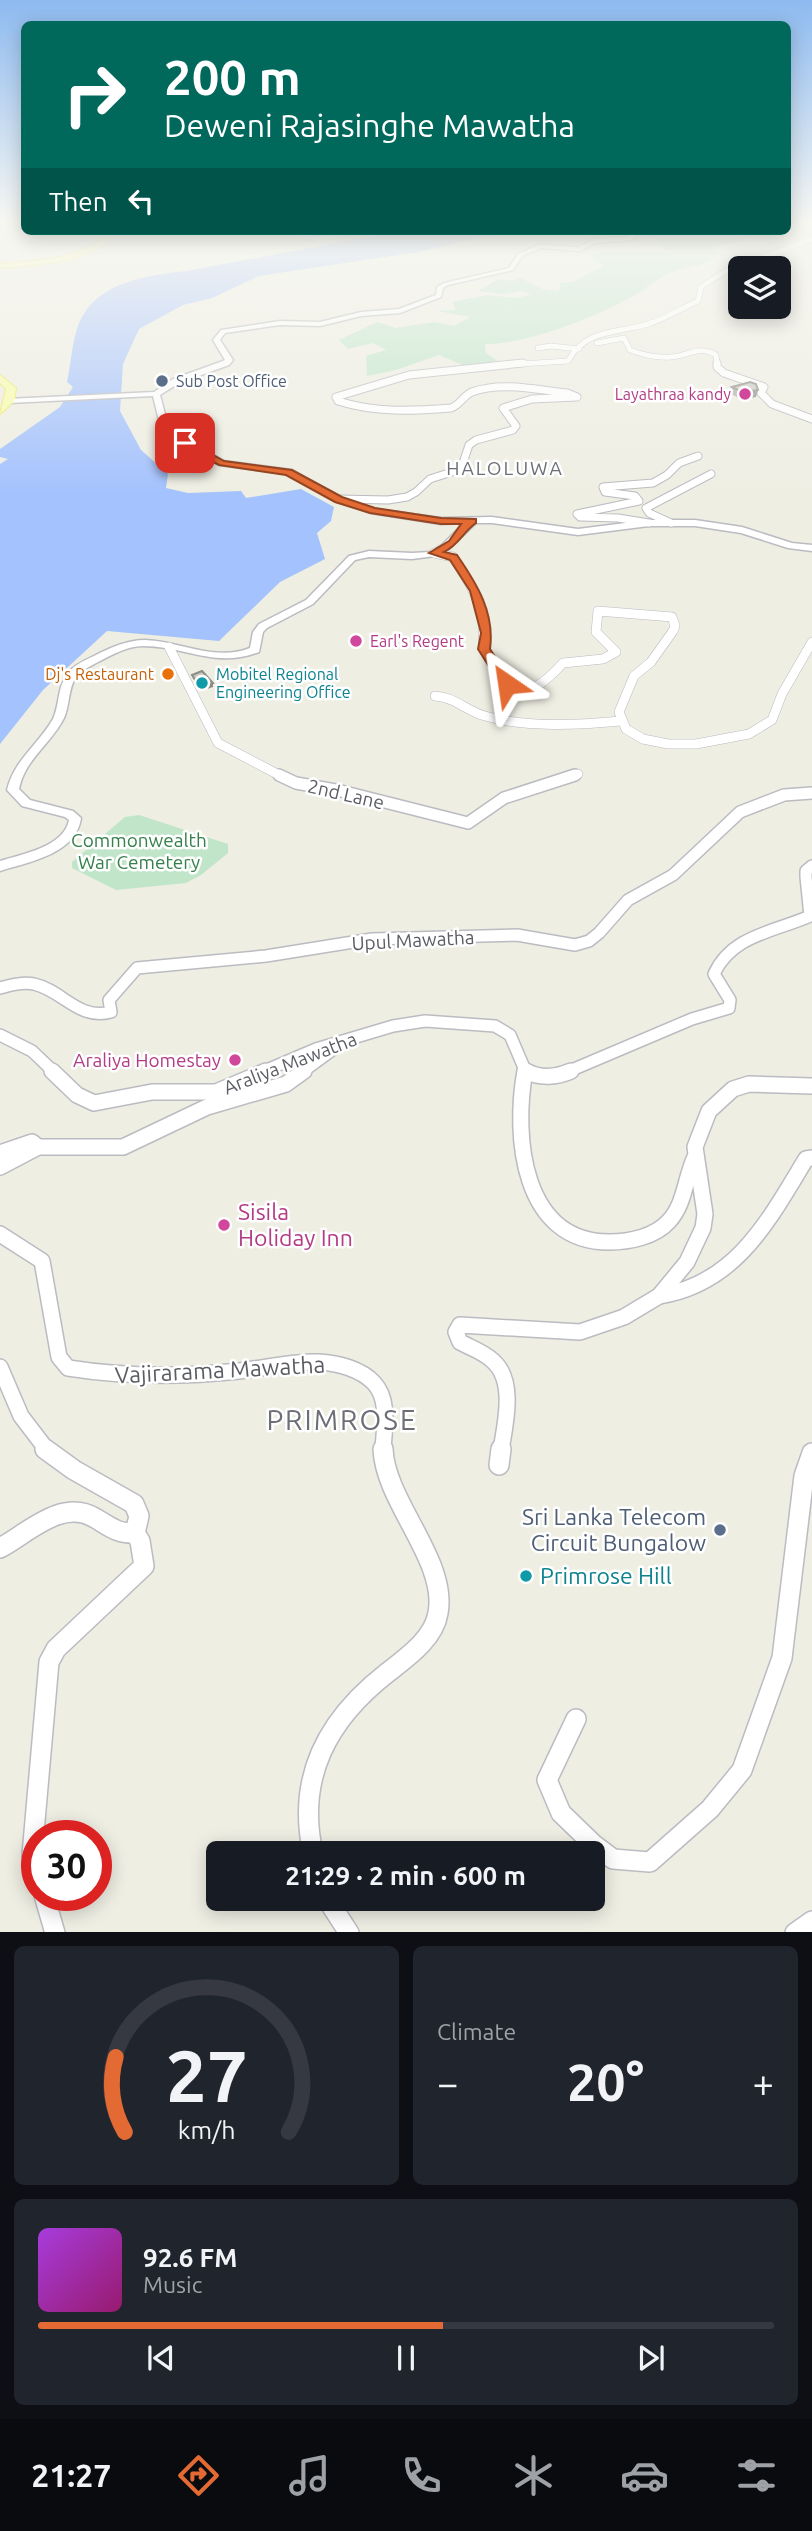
<!DOCTYPE html>
<html lang="en">
<head>
<meta charset="utf-8">
<style>
  body { margin:0; font-family:Ubuntu,sans-serif; background:#20242c; color:#f1f3f6; height:100vh; display:flex; flex-direction:column; font-size:26px; white-space:nowrap }
  * { box-sizing:border-box; margin:0 }
  p { font-size:23px; color:#9ea1a6 }
  .icon { flex:none; width:38px; height:38px; fill:none; stroke:currentColor; stroke-width:2; stroke-linecap:round; stroke-linejoin:round }
  .map { position:relative; height:1932px; overflow:hidden }
  .sheet { display:flex; flex-direction:column; gap:14px; padding:14px; background:#0d0f14; flex:1 }
  .sheet>* { flex:none }
  .banner { position:absolute; left:21px; top:21px; width:770px; height:214px; border-radius:10px; box-shadow:0 4px 18px #0003; background:#00695c; color:#fff; overflow:hidden }
  .tools { position:absolute; left:728px; top:256px; display:grid; gap:14px }
  .tools a { display:grid; place-items:center; width:63px; height:63px; border-radius:10px; background:#171b24; box-shadow:0 4px 18px #0003; font-size:35px }
  .speed { position:absolute; left:21px; top:1820px; display:flex; gap:14px; font-size:35px; font-weight:700; text-align:center }
  .speed>* { display:grid; place-content:center; width:91px; height:91px; border-radius:50%; background:#171b24; box-shadow:0 4px 18px #0003; line-height:1 }
  .speed .limit { border:10px solid #d22; background:#fff; color:#111 }
  .pin { position:absolute; display:grid; place-items:center; width:60px; height:60px; color:#fff; margin:-30px; border-radius:14px; box-shadow:0 4px 10px #0006 }
  .me { position:absolute; width:77px; margin:-38px; rotate:328deg; stroke-linejoin:round; filter:drop-shadow(0 0 5px #0008) }
  .turn { display:flex; align-items:center; gap:24px; height:147px; padding:0 28px; font-size:32px }
  .turn .icon { width:91px; height:91px; stroke-width:2.5 }
  .turn b { display:block; font-size:49px; line-height:60px }
  .then { display:flex; align-items:center; height:66px; padding:0 28px; background:#0003; gap:14px; font-size:26px }
  .big { font-size:52px; font-weight:600; line-height:1.1 }
  .sheet .card { flex:1; display:flex; flex-direction:column; justify-content:center; gap:10px; min-width:0; padding:0 24px; border-radius:10px; background:#20242c }
  .sheet .dial { align-items:center; gap:0 }
  .dial svg { height:182px; overflow:visible; fill:none; stroke:#363941; stroke-width:7; stroke-linecap:round; text-anchor:middle }
  .dial text { fill:#f1f3f6; stroke:none }
  .song { display:flex; align-items:center; gap:21px }
  .cover { width:84px; height:84px; border-radius:10px; background:linear-gradient(135deg,hsl(280 70% 55%),hsl(320 70% 35%)) }
  .played { height:7px; border-radius:4px; background:linear-gradient(90deg,#e46a33 55%,#363941 55%) }
  .keys { display:flex; justify-content:space-around; direction:ltr }
  .heat { display:flex; justify-content:space-between; align-items:center; font-size:38px; direction:ltr }
  .sheet .tiles { flex:1; display:grid; gap:14px; grid-template-columns:1fr 1fr }
  .card:last-child { grid-column:span 2 }
  .trip { position:absolute; left:206px; top:1841px; width:399px; height:70px; border-radius:10px; background:#171b24; box-shadow:0 4px 18px #0003; font-weight:600; line-height:70px; text-align:center }
  .menu { display:flex; height:112px; justify-content:space-around; align-items:center; background:#090b0e; color:#9ea1a6 }
  .menu .icon { width:49px; height:49px }
  .menu .selected { color:#e46a33 }
  .menu b { font-size:32px; color:#f1f3f6 }
  .map>svg:first-child { display:block }
</style>
</head>
<body>
<div class="map">
<svg width="812" height="1933" viewBox="0 0 812 1933">
  <rect width="100%" height="100%" fill="#eeeee3"/>
  <g fill="#c0e5c9">
    <path d="M682,231H755L735,243L711,247L720,253C703,270 681,266 661,277C652,283 644,290 634,296C595,317 529,344 485,344L486,353L498,361L467,367L439,355L396,370L367,376L366,356L386,350L373,343L348,349L339,340L377,322L396,328L434,322L454,326L470,317L437,311L456,310L452,302L488,295L515,298L531,295L522,291L503,294L478,291L498,279L513,281L519,277L542,289L559,291L560,283L573,282L603,266L590,257L607,251L666,252L652,235L659,233L679,234Z"/>
    <path d="M139,815L228,844V853L201,875L186,883L116,890L72,868V862L125,817Z"/>
  </g>
  <path fill="#a4c2fd" d="M400,231H510L418,252L259,276L212,298L183,305L139,329L123,364L120,411L141,450L168,474L166,488L188,493L241,491L246,498L301,489L334,507L331,521L317,533L325,559L280,582L219,641L107,631L43,690L0,744V464L8,459L0,457V449L60,407L73,387L67,382C71,364 72,341 79,323C96,282 148,275 187,271Z"/>
  <g fill="none" stroke-linecap="round" stroke-linejoin="round">
    <defs>
      <g id="minor-far5">
        <path d="M809,228L811,222"/>
        <path d="M281,231L319,239L350,231"/>
        <path d="M597,343L624,338L630,350C643,355 657,358 671,357C687,356 700,345 716,355L717,365"/>
        <path d="M538,348L551,346L579,349"/>
        <path d="M505,365L568,361C586,328 619,333 648,324C665,319 682,308 698,301L701,287L724,272L812,239"/>
      </g>
      <g id="minor-far4">
        <path d="M717,363V367L724,373L764,387L761,393L772,404L812,419"/>
        <path d="M338,499L388,500L407,497L416,492L430,479L461,469L469,445L476,440L513,430L516,426L503,408L532,399L577,397L567,393C538,390 501,381 472,392C464,395 460,405 451,408C412,411 376,413 338,401L336,397L409,375L523,363"/>
        <path d="M649,523L618,518L580,517L577,514L639,501L635,496L605,492L603,487L653,483L667,475L679,463L698,456"/>
        <path d="M671,523L649,513L646,508L711,474"/>
      </g>
      <g id="minor-far3">
        <path d="M434,553L453,557C464,574 475,591 481,610C485,623 482,635 484,648C485,655 494,665 498,671C521,705 543,685 563,663L603,659L616,652L596,632L598,611L672,617L675,626L673,631L651,662L634,676L619,712L626,729L643,739L668,744H696L749,734L772,720L782,694L812,642"/>
        <path d="M169,647L218,743L283,777"/>
        <path d="M435,696C455,697 466,711 485,716C527,728 578,725 621,721"/>
        <path d="M570,777L578,774"/>
      </g>
      <g id="minor-far2">
        <path d="M279,775L296,783L341,791L468,823L504,798L575,775"/>
        <path d="M0,988C11,985 22,982 34,984C62,990 79,1021 111,1012L109,1000L137,968L266,956L372,939L517,935L575,945L589,941L599,933L628,900L673,875L740,812L784,795L812,793"/>
        <path d="M0,1035L32,1051L54,1072"/>
        <path d="M262,1072L316,1049L393,1026L425,1021L495,1026L510,1035L525,1070L529,1072"/>
        <path d="M302,1072L343,1042"/>
        <path d="M567,1072L692,1019L729,1008L730,1000L714,974C732,935 774,932 810,916L806,877V871L812,866"/>
      </g>
      <g id="minor-far1">
        <path d="M52,1071L77,1095L94,1103L152,1092H216L266,1071"/>
        <path d="M525,1071C513,1136 522,1242 609,1242C629,1242 655,1237 669,1221C685,1204 685,1178 695,1157"/>
        <path d="M526,1071C540,1079 557,1077 571,1071"/>
        <path d="M0,1153L32,1142L38,1147"/>
        <path d="M0,1167L38,1147H123L207,1107L286,1084L304,1071"/>
        <path d="M0,1234L42,1261L59,1357L68,1368C125,1377 183,1377 239,1371C266,1368 293,1361 319,1362C338,1363 361,1369 374,1383C390,1400 384,1429 383,1450"/>
        <path d="M659,1296C736,1284 769,1220 806,1159L812,1158"/>
        <path d="M0,1367L21,1416L47,1450"/>
        <path d="M501,1450C505,1425 516,1381 493,1361C484,1352 471,1348 460,1342L456,1332L460,1325L580,1332L624,1317L659,1296L687,1262L703,1228L705,1214L695,1147L709,1111L733,1089L749,1084L812,1086"/>
      </g>
      <g id="minor">
        <path d="M499,1465L501,1449"/>
        <path d="M0,1548C28,1533 62,1498 95,1518C109,1526 117,1534 135,1533L139,1516L134,1504L74,1470L45,1449"/>
        <path d="M576,1719L547,1780L561,1813L593,1844L613,1859L650,1862L710,1809L742,1770L782,1658L804,1476L812,1453"/>
        <path d="M313,1853C296,1777 328,1719 387,1673C406,1658 434,1639 438,1613C448,1561 385,1502 383,1449"/>
        <path d="M37,1870L32,1855L49,1662L56,1649L144,1566L140,1541L135,1533"/>
        <path d="M44,1895L55,1933"/>
        <path d="M327,1899L349,1933"/>
        <path d="M795,1933L812,1921"/>
      </g>
      <path id="tertiary" d="M628,231H634L636,237L632,240L595,243L580,251L541,248L522,256L513,270L448,285L443,288L441,297L400,313L361,316L320,326L280,325L225,333L220,340L233,360L229,365L179,383L160,395L169,430L224,461L292,470L341,497L375,509L441,518L492,517L578,529L649,520H695L742,527L792,543L812,545V551L788,548L741,533L695,526H649L578,535L492,523H476L449,549L435,556L412,559L369,557L355,560L313,604L267,628L263,632L259,652C215,669 186,646 143,646C127,646 112,655 98,662C91,666 81,670 76,677C68,688 70,705 64,718C51,744 25,759 19,789L30,800L73,811L81,818C76,854 29,862 0,871V861C22,854 64,847 69,820L65,817L22,806L7,790C14,760 38,745 53,719C60,704 57,687 68,673C74,665 85,660 94,656C109,648 127,640 145,640C180,641 215,662 250,648L253,632L259,624L306,600L349,556L369,551L412,553L430,552L442,545L464,523L441,524L371,513L335,501L287,474L219,465L162,433L153,396L9,403L5,401L6,399L154,392L173,379L223,361L225,360L213,340L221,330L280,321L320,322L361,312L399,309L436,295L437,287L444,283L509,268L518,254L538,245L579,247L594,239L629,237Z"/>
      <g id="primary">
        <path d="M110,231H118C89,265 41,264 0,268V264C38,260 82,261 110,231Z"/>
        <path d="M0,375L16,388L14,401L0,414L6,389L0,383Z"/>
      </g>
    </defs>
    <use href="#minor-far5" stroke="#bbbbc2" stroke-width="6"/>
    <use href="#minor-far4" stroke="#bbbbc2" stroke-width="9"/>
    <use href="#minor-far3" stroke="#bbbbc2" stroke-width="10"/>
    <use href="#minor-far2" stroke="#bbbbc2" stroke-width="14"/>
    <use href="#minor-far1" stroke="#bbbbc2" stroke-width="18"/>
    <use href="#minor" stroke="#bbbbc2" stroke-width="22"/>
    <use href="#tertiary" stroke="#bbbbc2" stroke-width="3"/>
    <use href="#primary" stroke="#eee75c" stroke-width="2"/>
    <use href="#minor-far5" stroke="#fff" stroke-width="5"/>
    <use href="#minor-far4" stroke="#fff" stroke-width="7"/>
    <use href="#minor-far3" stroke="#fff" stroke-width="9"/>
    <use href="#minor-far2" stroke="#fff" stroke-width="11"/>
    <use href="#minor-far1" stroke="#fff" stroke-width="15"/>
    <use href="#minor" stroke="#fff" stroke-width="19"/>
    <use href="#tertiary" fill="#fff" fill-rule="evenodd"/>
    <use href="#primary" fill="#f7fda9" fill-rule="evenodd"/>
  </g>
  <path fill="#aeaea8" d="M732,387L756,397L741,399L731,394Z"/>
  <g fill="#8d8d88">
    <path d="M758,390L756,397L741,399L742,392Z"/>
    <path d="M213,683V687L201,691L200,688Z"/>
  </g>
  <g fill="#cacac3" stroke="#8d8d88" stroke-width="2">
    <path d="M750,382L756,384L758,390L742,392L732,387Z"/>
    <path d="M202,671L213,683L200,688L192,675Z"/>
  </g>
  <linearGradient id="sky" x2="0" y2="1"><stop stop-color="#8dbaf0"/><stop offset="0.45" stop-color="#f7f7f2"/><stop offset="1" stop-color="#f7f7f2" stop-opacity="0"/></linearGradient>
  <rect width="812" height="493" fill="url(#sky)"/>
  <path fill="#e46a33" stroke="#944521" stroke-width="2" d="M181,441H188L224,461L292,470L342,497L375,508L441,518L476,519V523C463,532 459,545 444,552L457,555C477,584 495,613 490,649L513,684L511,687H502L478,649L481,633L470,591L450,560L429,553L449,541L461,524H441L370,513L335,502L286,475L219,465L181,445Z"/>
  <g fill="#5c6f8a" stroke="#fff" stroke-width="2.5">
    <circle cx="162" cy="381" r="7"/>
    <circle cx="720" cy="1530" r="7"/>
  </g>
  <g fill="#d1479c" stroke="#fff" stroke-width="2.5">
    <circle cx="745" cy="394" r="7"/>
    <circle cx="356" cy="641" r="7"/>
    <circle cx="235" cy="1060" r="7"/>
    <circle cx="224" cy="1225" r="7"/>
  </g>
  <circle fill="#e8710a" stroke="#fff" stroke-width="2.5" cx="168" cy="674" r="7"/>
  <g fill="#0f9aa8" stroke="#fff" stroke-width="2.5">
    <circle cx="202" cy="683" r="7"/>
    <circle cx="526" cy="1576" r="7"/>
  </g>
  <g text-anchor="middle" stroke-width="5" stroke-linejoin="round" paint-order="stroke">
    <g font-size="16" fill="#4e5e75" stroke="#fff" text-anchor="start">
      <text x="176" y="387">Sub Post Office</text>
    </g>
    <g font-size="16" fill="#b23c85" stroke="#fff" text-anchor="end">
      <text x="731" y="400">Layathraa kandy</text>
      <text x="370" y="647" text-anchor="start">Earl's Regent</text>
    </g>
    <g font-size="16" fill="#c56008" stroke="#fff" text-anchor="end">
      <text x="154" y="680">Dj's Restaurant</text>
    </g>
    <g font-size="16" fill="#0d838f" stroke="#fff" text-anchor="start">
      <text x="216" y="680">Mobitel Regional<tspan x="216" dy="18">Engineering Office</tspan></text>
    </g>
    <g font-size="19" letter-spacing="2" fill="#6c6f76" stroke="#fff">
      <text x="505" y="475">HALOLUWA</text>
    </g>
    <g font-size="19" fill="#5b5d64" stroke="#fff">
      <text transform="translate(346 794) rotate(13)" y="7">2nd Lane</text>
      <text transform="translate(413 940) rotate(-3)" y="7">Upul Mawatha</text>
      <text transform="translate(290 1063) rotate(-21)" y="7">Araliya Mawatha</text>
    </g>
    <g font-size="19" fill="#36804b" stroke="#fff">
      <text x="139" y="847">Commonwealth<tspan x="139" dy="22">War Cemetery</tspan></text>
    </g>
    <g font-size="19" fill="#b23c85" stroke="#fff" text-anchor="end">
      <text x="221" y="1067">Araliya Homestay</text>
    </g>
    <g font-size="23" fill="#b23c85" stroke="#fff" text-anchor="start">
      <text x="238" y="1220">Sisila<tspan x="238" dy="26">Holiday Inn</tspan></text>
    </g>
    <g font-size="23" fill="#5b5d64" stroke="#fff">
      <text transform="translate(220 1370) rotate(-3)" y="8">Vajirarama Mawatha</text>
    </g>
    <g font-size="23" fill="#4e5e75" stroke="#fff" text-anchor="end">
      <text x="706" y="1525">Sri Lanka Telecom<tspan x="706" dy="26">Circuit Bungalow</tspan></text>
    </g>
    <g font-size="23" fill="#0d838f" stroke="#fff" text-anchor="start">
      <text x="540" y="1584">Primrose Hill</text>
    </g>
    <g font-size="28" letter-spacing="2" fill="#6c6f76" stroke="#fff">
      <text x="342" y="1430">PRIMROSE</text>
    </g>
  </g>
</svg>
<div class="tools">
<a><svg class="icon" aria-label="layers" viewBox="0 0 24 24"><path d="M12 4l9 5-9 5-9-5zM3 14l9 5 9-5"/></svg></a>
</div>
<div class="speed"><div class="limit">30</div></div>
<div class="pin" style="left:185px;top:443px;background:#d93025"><svg class="icon" aria-label="arrive" viewBox="0 0 24 24"><path d="M6 21V4h12l-3 4 3 4H6"/></svg></div>
<svg class="me" style="left:507px;top:684px" viewBox="-20 -20 40 40"><path d="M0-17L14 15 0 8-14 15z" fill="#e46a33" stroke="#fff" stroke-width="4"/></svg>
<div class="trip">21:29 · 2 min · 600 m</div>
<div class="banner">
<div class="turn"><svg class="icon" aria-label="right" viewBox="0 0 24 24"><path d="M7 20v-9h11M14 6l5 5-5 5"/></svg><div><b>200 m</b>Deweni Rajasinghe Mawatha</div></div>
<div class="then">Then<svg class="icon" aria-label="left" viewBox="0 0 24 24"><path d="M17 20v-9H6M10 6l-5 5 5 5"/></svg></div>
</div>
</div>
<section class="sheet">
<div class="tiles">
<div class="card dial"><svg viewBox="0 0 100 80">
<path d="M14 69A42 42 0 1 1 86 69"/>
<path d="M14 69A42 42 0 0 1 10 36" stroke="#e46a33"/>
<text x="50" y="56" font-size="32" font-weight="700">27</text>
<text x="50" y="72" font-size="11">km/h</text>
</svg></div>
<div class="card"><p>Climate</p>
<div class="heat"><a>−</a><b class="big">20°</b><a>+</a></div>
</div>
<div class="card">
<div class="song"><i class="cover"></i><div><b>92.6 FM</b><p>Music</p></div></div>
<div class="played"></div>
<div class="keys"><svg class="icon" aria-label="previous" viewBox="0 0 24 24"><path d="M18 5L8 12l10 7zM5 5v14"/></svg><svg class="icon" aria-label="pause" viewBox="0 0 24 24"><path d="M8 5v14M16 5v14"/></svg><svg class="icon" aria-label="next" viewBox="0 0 24 24"><path d="M6 5l10 7-10 7zM19 5v14"/></svg></div>
</div>
</div>
</section>
<nav class="menu">
<b>21:27</b>
<svg class="icon selected" aria-label="directions" viewBox="0 0 24 24"><path d="M12 3l9 9-9 9-9-9zM9 14v-3h6M13 9l2 2-2 2"/></svg>
<svg class="icon" aria-label="music" viewBox="0 0 24 24"><path d="M9 18V5l10-2v13"/><circle cx="6" cy="18" r="3"/><circle cx="16" cy="16" r="3"/></svg>
<svg class="icon" aria-label="phone" viewBox="0 0 24 24"><path d="M5 4h4l2 5-3 2q2 4 5 5l2-3 5 2v4C11 20 4 13 5 4z"/></svg>
<svg class="icon" aria-label="climate" viewBox="0 0 24 24"><path d="M12 3v18M4 7l16 10M4 17L20 7"/></svg>
<svg class="icon" aria-label="car" viewBox="0 0 24 24"><path d="M5 17H2v-5l4-1 3-4h7l3 4 3 1v5h-3M9 17h6M6 11h13"/><circle cx="7" cy="17" r="2"/><circle cx="17" cy="17" r="2"/></svg>
<svg class="icon" aria-label="filters" viewBox="0 0 24 24"><path d="M4 7h16M4 17h16"/><circle cx="9" cy="7" r="2"/><circle cx="15" cy="17" r="2"/></svg>
</nav>
</body>
</html>
